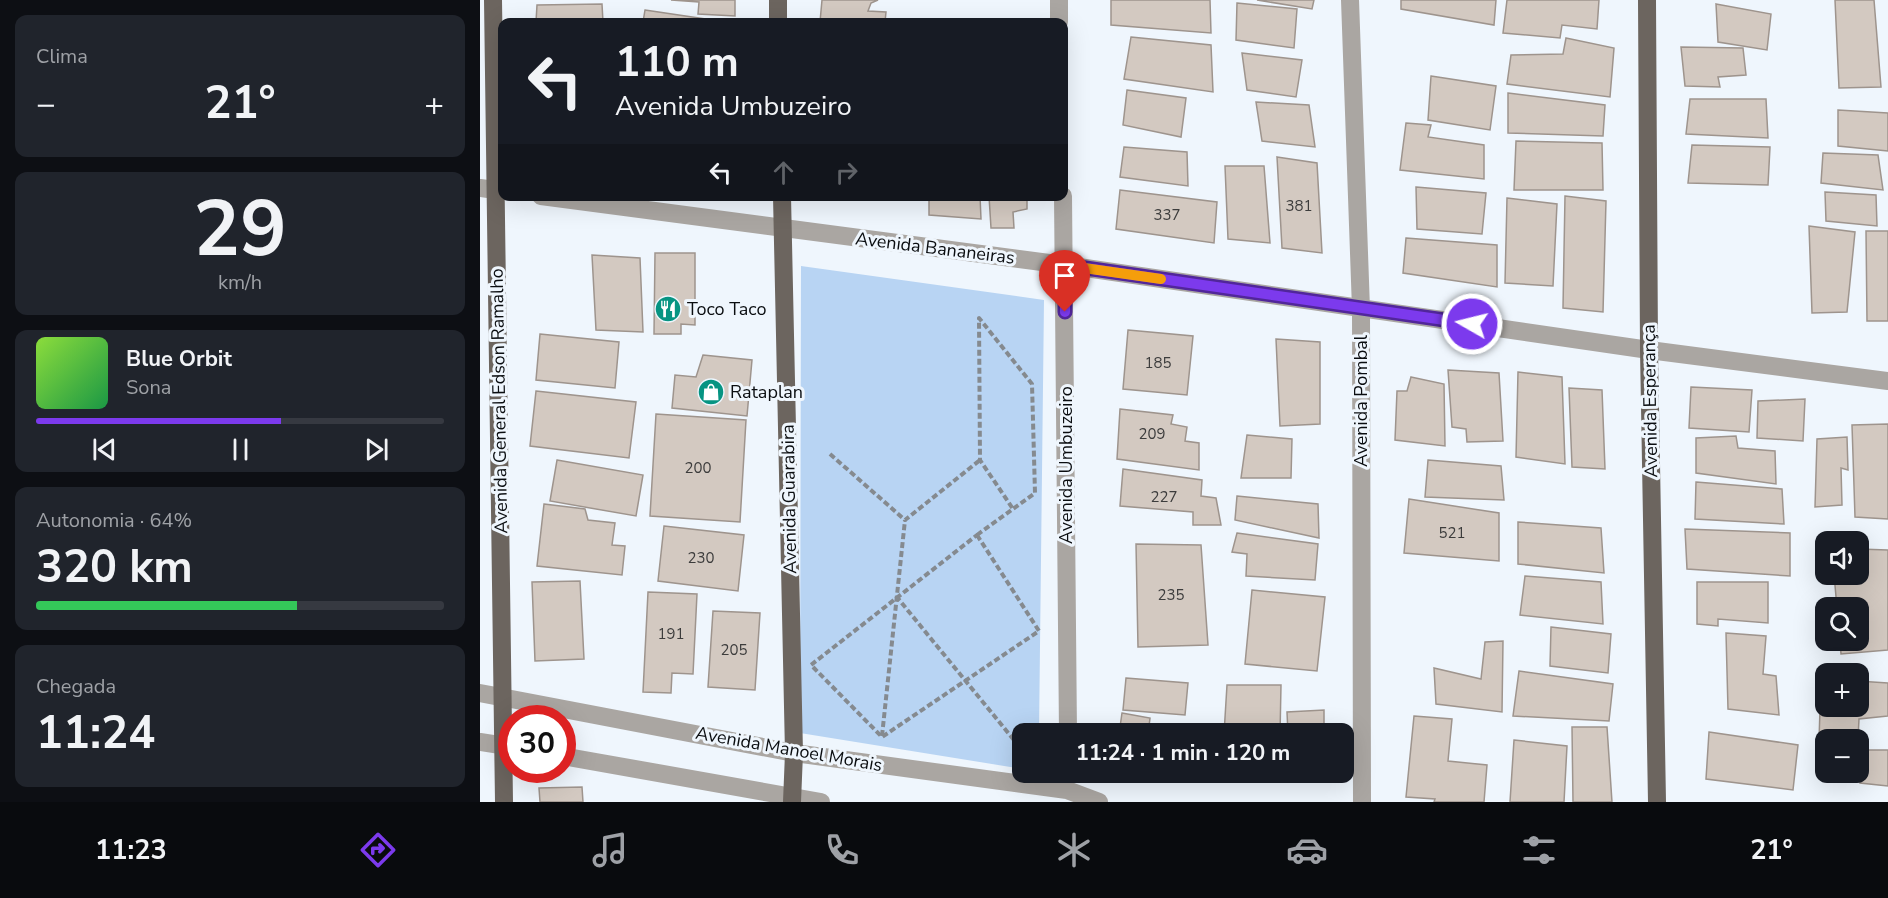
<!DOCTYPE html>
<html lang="pt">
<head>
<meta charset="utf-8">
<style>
  body { margin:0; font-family:"Nunito Sans",sans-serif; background:#20242c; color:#f1f3f6; height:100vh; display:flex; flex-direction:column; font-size:22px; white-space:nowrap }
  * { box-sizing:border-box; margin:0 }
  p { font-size:20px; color:#9ea1a6 }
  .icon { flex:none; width:33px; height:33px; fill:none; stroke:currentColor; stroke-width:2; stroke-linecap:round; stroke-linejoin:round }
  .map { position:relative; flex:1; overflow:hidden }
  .sheet { display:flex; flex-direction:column; gap:15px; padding:15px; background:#0d0f14; width:480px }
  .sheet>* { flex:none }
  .banner { position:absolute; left:18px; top:18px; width:570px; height:183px; border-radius:12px; box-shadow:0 6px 24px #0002; background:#171b24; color:#f1f3f6; overflow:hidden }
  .buttons { position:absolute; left:1335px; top:531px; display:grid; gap:12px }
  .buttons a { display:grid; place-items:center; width:54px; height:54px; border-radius:12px; background:#171b24; box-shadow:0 6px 24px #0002; font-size:30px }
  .speed { position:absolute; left:18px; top:705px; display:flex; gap:12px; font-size:30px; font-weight:700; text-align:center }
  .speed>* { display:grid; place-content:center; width:78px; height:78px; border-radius:50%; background:#171b24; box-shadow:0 6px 24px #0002; line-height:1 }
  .speed .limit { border:9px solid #d22; background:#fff; color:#111 }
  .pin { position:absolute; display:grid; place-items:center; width:51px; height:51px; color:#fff; margin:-62px -26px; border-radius:50% 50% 50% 0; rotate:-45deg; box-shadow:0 0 6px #0007 }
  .pin .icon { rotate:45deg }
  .me { position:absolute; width:66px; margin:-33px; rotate:278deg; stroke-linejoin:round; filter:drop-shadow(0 0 4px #0008) }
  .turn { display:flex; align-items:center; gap:21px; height:126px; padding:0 18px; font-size:27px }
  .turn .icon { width:78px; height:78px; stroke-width:2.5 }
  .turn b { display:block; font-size:42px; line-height:51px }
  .lanes { display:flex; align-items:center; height:57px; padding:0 18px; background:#0003; justify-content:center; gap:30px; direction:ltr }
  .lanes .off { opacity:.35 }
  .big { font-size:45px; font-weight:700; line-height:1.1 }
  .sheet .widget { flex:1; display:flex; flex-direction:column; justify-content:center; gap:9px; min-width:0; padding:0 21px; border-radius:12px; background:#20242c }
  .sheet .dial { align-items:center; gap:0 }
  .dial b { font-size:78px; line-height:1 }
  .song { display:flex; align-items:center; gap:18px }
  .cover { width:72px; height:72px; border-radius:9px; background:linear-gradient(135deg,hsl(90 70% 55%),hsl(140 70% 35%)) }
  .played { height:6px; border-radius:3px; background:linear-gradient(90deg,#7c3aed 60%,#363941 60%) }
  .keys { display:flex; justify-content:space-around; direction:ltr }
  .heat { display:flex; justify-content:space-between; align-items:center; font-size:33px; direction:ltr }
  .charge { height:9px; border-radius:4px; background:linear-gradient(90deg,#34c759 64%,#363941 0) }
  .trip { position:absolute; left:532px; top:723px; width:342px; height:60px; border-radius:12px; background:#171b24; box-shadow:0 6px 24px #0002; font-weight:700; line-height:60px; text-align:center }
  .tab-bar { display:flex; height:96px; justify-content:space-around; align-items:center; background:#090b0e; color:#9ea1a6 }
  .tab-bar .icon { width:42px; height:42px }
  .tab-bar .on { color:#7c3aed }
  .tab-bar b { font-size:27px; color:#f1f3f6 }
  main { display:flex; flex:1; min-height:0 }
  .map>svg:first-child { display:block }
</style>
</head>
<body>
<main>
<section class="sheet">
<div class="widget"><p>Clima</p>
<div class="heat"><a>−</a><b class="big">21°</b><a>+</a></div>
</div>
<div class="widget dial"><b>29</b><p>km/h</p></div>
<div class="widget">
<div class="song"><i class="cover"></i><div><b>Blue Orbit</b><p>Sona</p></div></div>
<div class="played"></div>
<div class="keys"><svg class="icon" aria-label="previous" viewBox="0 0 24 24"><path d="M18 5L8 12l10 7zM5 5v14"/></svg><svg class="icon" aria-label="pause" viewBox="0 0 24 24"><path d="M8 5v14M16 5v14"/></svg><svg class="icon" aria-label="next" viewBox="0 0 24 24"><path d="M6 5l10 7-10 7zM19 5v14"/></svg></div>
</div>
<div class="widget"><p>Autonomia · 64%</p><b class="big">320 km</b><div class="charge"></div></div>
<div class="widget"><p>Chegada</p><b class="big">11:24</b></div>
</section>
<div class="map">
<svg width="1408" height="802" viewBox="0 0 1408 802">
  <rect width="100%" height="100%" fill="#eff6fd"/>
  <path fill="#b8d4f3" d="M321,266L564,300L559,733L543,734V769L320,733Z"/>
  <g fill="#d3c9c1" stroke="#9e948d" stroke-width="1.5">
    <path d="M191,0H255V16L218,14L219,2Z"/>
    <path d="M342,0H398L391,3L388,11L406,12L405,22H340Z"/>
    <path d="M631,0H730L731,33L631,25Z"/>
    <path d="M777,0H834L832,9Z"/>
    <path d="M921,0H1016L1014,25L921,9Z"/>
    <path d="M1027,0H1119L1117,29L1082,25L1080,38L1023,33Z"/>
    <path d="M1355,0H1394L1401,87L1359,88Z"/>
    <path d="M757,3L817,9L814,48L756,40Z"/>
    <path d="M122,4L123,22H56L57,5Z"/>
    <path d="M1236,4L1291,14L1287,50L1238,42Z"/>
    <path d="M165,10L246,22H163Z"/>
    <path d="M651,37L731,45L733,92L644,79Z"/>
    <path d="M1086,38L1134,48L1130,97L1027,84L1031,55L1083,54Z"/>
    <path d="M1201,47L1263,48L1266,75L1238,77L1240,87L1205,86Z"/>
    <path d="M762,53L822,60L816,97L767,90Z"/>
    <path d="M951,76L1016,86L1010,130L948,120Z"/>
    <path d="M647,90L706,98L701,137L643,125Z"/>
    <path d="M1028,93L1125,105L1123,136L1028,133Z"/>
    <path d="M1210,99H1286L1288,138L1206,134Z"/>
    <path d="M776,102L829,105L835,147L782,141Z"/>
    <path d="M1358,110L1408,113V151L1358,146Z"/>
    <path d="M926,123L951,125L948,137L1004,145V179L920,170Z"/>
    <path d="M1036,141L1122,143L1123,190H1034Z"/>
    <path d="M1212,145L1290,147L1288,185L1208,183Z"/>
    <path d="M644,147L707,152L708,186L640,177Z"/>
    <path d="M1343,153L1398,155L1403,190L1341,183Z"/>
    <path d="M797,157L837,163L842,253L802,248Z"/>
    <path d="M745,166H784L790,243L748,239Z"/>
    <path d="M936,187L1006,193L1002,234L937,229Z"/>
    <path d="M640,190L737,202L734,243L636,229Z"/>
    <path d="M1345,192L1396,195L1397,226L1346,221Z"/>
    <path d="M449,196H500L501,219L449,215Z"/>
    <path d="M509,196H547V209L533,212L534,228H511Z"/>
    <path d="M1085,196L1126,201L1123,312L1083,308Z"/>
    <path d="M1027,198L1077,204L1073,286L1025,283Z"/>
    <path d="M1329,226L1375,232L1367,312L1332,313Z"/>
    <path d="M1386,231H1408V321H1387Z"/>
    <path d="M926,238L1017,245V287L923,273Z"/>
    <path d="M175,253H215V325L201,324V334H174Z"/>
    <path d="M112,255L160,258L163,332L116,330Z"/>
    <path d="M648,330L713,336L707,395L643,389Z"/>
    <path d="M60,334L139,342L135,388L56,380Z"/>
    <path d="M796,339L840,342V424L800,426Z"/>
    <path d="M223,355L272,360L267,416L192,408L195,375L216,377Z"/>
    <path d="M968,370L1019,373L1023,441L987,442L986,429L972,427Z"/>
    <path d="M1038,372L1082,377L1085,464L1036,457Z"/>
    <path d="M931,377L964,384L965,446L915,440L917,391H927Z"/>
    <path d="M1211,387L1272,390L1269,432L1209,428Z"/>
    <path d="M1089,388L1122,390L1125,469L1092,467Z"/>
    <path d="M56,391L156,402L149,458L50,446Z"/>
    <path d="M1325,399L1323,441L1277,438L1278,401Z"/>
    <path d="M640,409L693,415L691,424L707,427L705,441L719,443V470L637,459Z"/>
    <path d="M176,414L266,420L260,522L170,516Z"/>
    <path d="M1408,424V519L1375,517L1372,425Z"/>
    <path d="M767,435L812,439L811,478H761Z"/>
    <path d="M1256,436L1258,448L1295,451L1296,484L1216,473V438Z"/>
    <path d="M1367,437L1368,470L1361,468L1362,505L1335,507L1337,439Z"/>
    <path d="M77,460L163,475L156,516L70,501Z"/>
    <path d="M948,460L1021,466L1024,500L945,497Z"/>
    <path d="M643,469L722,480L721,496L736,498L741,525H713V512L640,506Z"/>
    <path d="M1216,482L1302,489L1304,524L1215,519Z"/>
    <path d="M757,496L838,504L839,538L755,520Z"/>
    <path d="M929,499L1019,513V561L924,553Z"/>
    <path d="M64,504L105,509L108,520L135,523L132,545L145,546L142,575L57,566Z"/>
    <path d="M1038,522L1121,528L1124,573L1038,564Z"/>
    <path d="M184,526L264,535L258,591L178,581Z"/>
    <path d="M1205,529L1310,533V576L1207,569Z"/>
    <path d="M757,533L838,544L835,580L766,576L767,554L752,552Z"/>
    <path d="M656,544L721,545L728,645L658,647Z"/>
    <path d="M1378,549L1408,550V650L1361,654L1360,640H1378V608H1357L1354,574H1378Z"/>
    <path d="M1045,576L1121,582L1123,624L1040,615Z"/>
    <path d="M100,581L104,659L55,661L52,582Z"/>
    <path d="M1217,582H1288V623L1238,619V626L1217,624Z"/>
    <path d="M772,590L845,597L837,671L765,664Z"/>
    <path d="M168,592L217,594L213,674L192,673L191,693L163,692Z"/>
    <path d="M233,611L280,613L275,690L228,687Z"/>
    <path d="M1071,627L1131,634L1128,673L1070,666Z"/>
    <path d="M1246,633L1286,636L1283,674L1296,676L1299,715L1248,709Z"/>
    <path d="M1023,641L1022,712L956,704L954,668L1001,679L1005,642Z"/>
    <path d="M1039,671L1133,684L1129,721L1033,716Z"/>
    <path d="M646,678L708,683L705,715L643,710Z"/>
    <path d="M1341,678H1346V706H1378V681L1408,683V716L1379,719L1378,739L1339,741Z"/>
    <path d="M747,685H801L800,734H744Z"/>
    <path d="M844,710V734H808L807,712Z"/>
    <path d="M642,713L670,718L668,734H639Z"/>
    <path d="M934,716L972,719L968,761L1007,765L1004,802H954L955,799L926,797Z"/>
    <path d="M1092,727H1127L1132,802H1093Z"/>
    <path d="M1229,732L1318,745L1313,790L1226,779Z"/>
    <path d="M1034,740L1087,746L1084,802H1030Z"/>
    <path d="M1380,750H1408V786L1380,783Z"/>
    <path d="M810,772H844V779L810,780Z"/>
    <path d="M102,787L103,802H60L59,788Z"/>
  </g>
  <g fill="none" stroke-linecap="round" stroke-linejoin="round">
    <g stroke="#858a8f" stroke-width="4" stroke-dasharray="6 3" stroke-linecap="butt">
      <path d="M350,454L425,520L500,460"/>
      <path d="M497,535L559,631L402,737L331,665Z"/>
      <path d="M497,535L555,493L552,384L499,318L500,460L533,509"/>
      <path d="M416,596L543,751"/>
      <path d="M402,736L425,520"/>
    </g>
    <g stroke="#aaa6a2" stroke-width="18">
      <path d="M579,0V22"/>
      <path d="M870,0L881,309L882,802"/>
      <path d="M0,188L22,191"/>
      <path d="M61,196L585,265L1169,350L1408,381"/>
      <path d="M583,196L588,734"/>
      <path d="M0,693L314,753L587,790L619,802"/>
      <path d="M0,742L32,747"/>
      <path d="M82,756L341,802"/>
    </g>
    <g stroke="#6c655f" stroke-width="18">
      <path d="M13,0L24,802"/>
      <path d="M298,0V22"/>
      <path d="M1167,0L1169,350L1177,802"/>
      <path d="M302,196L314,753L312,802"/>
    </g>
  </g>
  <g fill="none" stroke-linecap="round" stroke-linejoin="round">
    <defs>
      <path id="route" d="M585,312V265L992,324"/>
    </defs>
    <use href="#route" stroke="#51269a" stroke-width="15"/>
    <use href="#route" stroke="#7c3aed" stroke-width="10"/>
    <path stroke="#f59e0b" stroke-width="10" d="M590,266L681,279"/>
  </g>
  <defs>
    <symbol id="restaurant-disc" viewBox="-11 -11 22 22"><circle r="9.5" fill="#069482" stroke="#eff6fd"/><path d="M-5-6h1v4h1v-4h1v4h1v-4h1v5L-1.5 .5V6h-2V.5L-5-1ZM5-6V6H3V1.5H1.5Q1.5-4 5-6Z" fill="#fff"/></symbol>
    <symbol id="shop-disc" viewBox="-11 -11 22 22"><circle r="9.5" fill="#069482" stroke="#eff6fd"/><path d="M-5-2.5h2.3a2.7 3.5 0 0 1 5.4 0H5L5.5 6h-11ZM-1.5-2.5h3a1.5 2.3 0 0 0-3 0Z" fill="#fff"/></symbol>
  </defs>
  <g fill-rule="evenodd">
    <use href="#restaurant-disc" x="173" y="294" width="30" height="30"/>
    <use href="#shop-disc" x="216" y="377" width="30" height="30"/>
  </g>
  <g text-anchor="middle" stroke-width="6" stroke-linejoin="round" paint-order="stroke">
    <g font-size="15" fill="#3c3c3c">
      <text x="819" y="211">381</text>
      <text x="687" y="220">337</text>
      <text x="678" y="368">185</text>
      <text x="672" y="439">209</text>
      <text x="218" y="473">200</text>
      <text x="684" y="502">227</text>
      <text x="972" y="538">521</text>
      <text x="221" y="563">230</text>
      <text x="691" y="600">235</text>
      <text x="191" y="639">191</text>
      <text x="254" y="655">205</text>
    </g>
    <g font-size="18" fill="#0a0d10" stroke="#eff6fd">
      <text transform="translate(455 248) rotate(7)" y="6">Avenida Bananeiras</text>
      <text transform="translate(19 401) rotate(-91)" y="6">Avenida General Edson Ramalho</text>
      <text transform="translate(881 401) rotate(-90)" y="6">Avenida Pombal</text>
      <text transform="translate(1170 401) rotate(-91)" y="6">Avenida Esperança</text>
      <text transform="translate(586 465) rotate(-90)" y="6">Avenida Umbuzeiro</text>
      <text transform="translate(309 499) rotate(-91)" y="6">Avenida Guarabira</text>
      <text transform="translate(309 749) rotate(10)" y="6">Avenida Manoel Morais</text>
    </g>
    <g font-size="18" fill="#0a0d10" stroke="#eff6fd" text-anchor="start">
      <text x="207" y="315">Toco Taco</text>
      <text x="250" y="398">Rataplan</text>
    </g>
  </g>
</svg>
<div class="buttons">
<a><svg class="icon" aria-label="sound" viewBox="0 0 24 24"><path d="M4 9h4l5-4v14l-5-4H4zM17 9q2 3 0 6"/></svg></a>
<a><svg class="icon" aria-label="search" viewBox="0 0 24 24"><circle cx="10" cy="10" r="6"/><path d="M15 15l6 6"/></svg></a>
<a>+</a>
<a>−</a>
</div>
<div class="speed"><div class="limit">30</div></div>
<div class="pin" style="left:585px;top:312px;background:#d93025"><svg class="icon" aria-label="arrive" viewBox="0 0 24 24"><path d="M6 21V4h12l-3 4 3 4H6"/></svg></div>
<svg class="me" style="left:992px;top:324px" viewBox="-20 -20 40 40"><circle r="17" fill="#7c3aed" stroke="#fff" stroke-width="3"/><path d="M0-11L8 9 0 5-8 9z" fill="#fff"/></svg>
<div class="trip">11:24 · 1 min · 120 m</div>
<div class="banner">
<div class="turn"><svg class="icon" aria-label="left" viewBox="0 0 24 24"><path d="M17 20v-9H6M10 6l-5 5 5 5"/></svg><div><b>110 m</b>Avenida Umbuzeiro</div></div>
<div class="lanes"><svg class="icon" aria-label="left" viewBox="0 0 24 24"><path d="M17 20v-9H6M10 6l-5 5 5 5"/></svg><svg class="icon off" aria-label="ahead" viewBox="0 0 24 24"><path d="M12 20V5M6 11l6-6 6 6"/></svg><svg class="icon off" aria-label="right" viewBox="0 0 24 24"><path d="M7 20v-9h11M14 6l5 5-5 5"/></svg></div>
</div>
</div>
</main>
<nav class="tab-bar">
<b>11:23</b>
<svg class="icon on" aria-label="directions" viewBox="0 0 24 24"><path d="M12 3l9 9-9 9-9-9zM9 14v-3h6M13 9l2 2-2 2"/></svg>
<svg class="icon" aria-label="music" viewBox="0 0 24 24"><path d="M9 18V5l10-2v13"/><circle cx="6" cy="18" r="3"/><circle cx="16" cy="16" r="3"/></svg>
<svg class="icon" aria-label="phone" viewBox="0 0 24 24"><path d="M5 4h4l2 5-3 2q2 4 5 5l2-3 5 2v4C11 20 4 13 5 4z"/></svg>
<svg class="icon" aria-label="climate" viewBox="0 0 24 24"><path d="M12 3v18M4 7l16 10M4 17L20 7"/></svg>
<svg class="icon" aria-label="car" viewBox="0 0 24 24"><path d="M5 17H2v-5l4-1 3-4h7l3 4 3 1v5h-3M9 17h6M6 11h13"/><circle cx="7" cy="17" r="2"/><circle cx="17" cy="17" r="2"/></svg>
<svg class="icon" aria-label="filters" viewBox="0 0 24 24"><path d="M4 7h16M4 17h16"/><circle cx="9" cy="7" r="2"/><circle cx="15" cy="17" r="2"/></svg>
<b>21°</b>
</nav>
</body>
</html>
